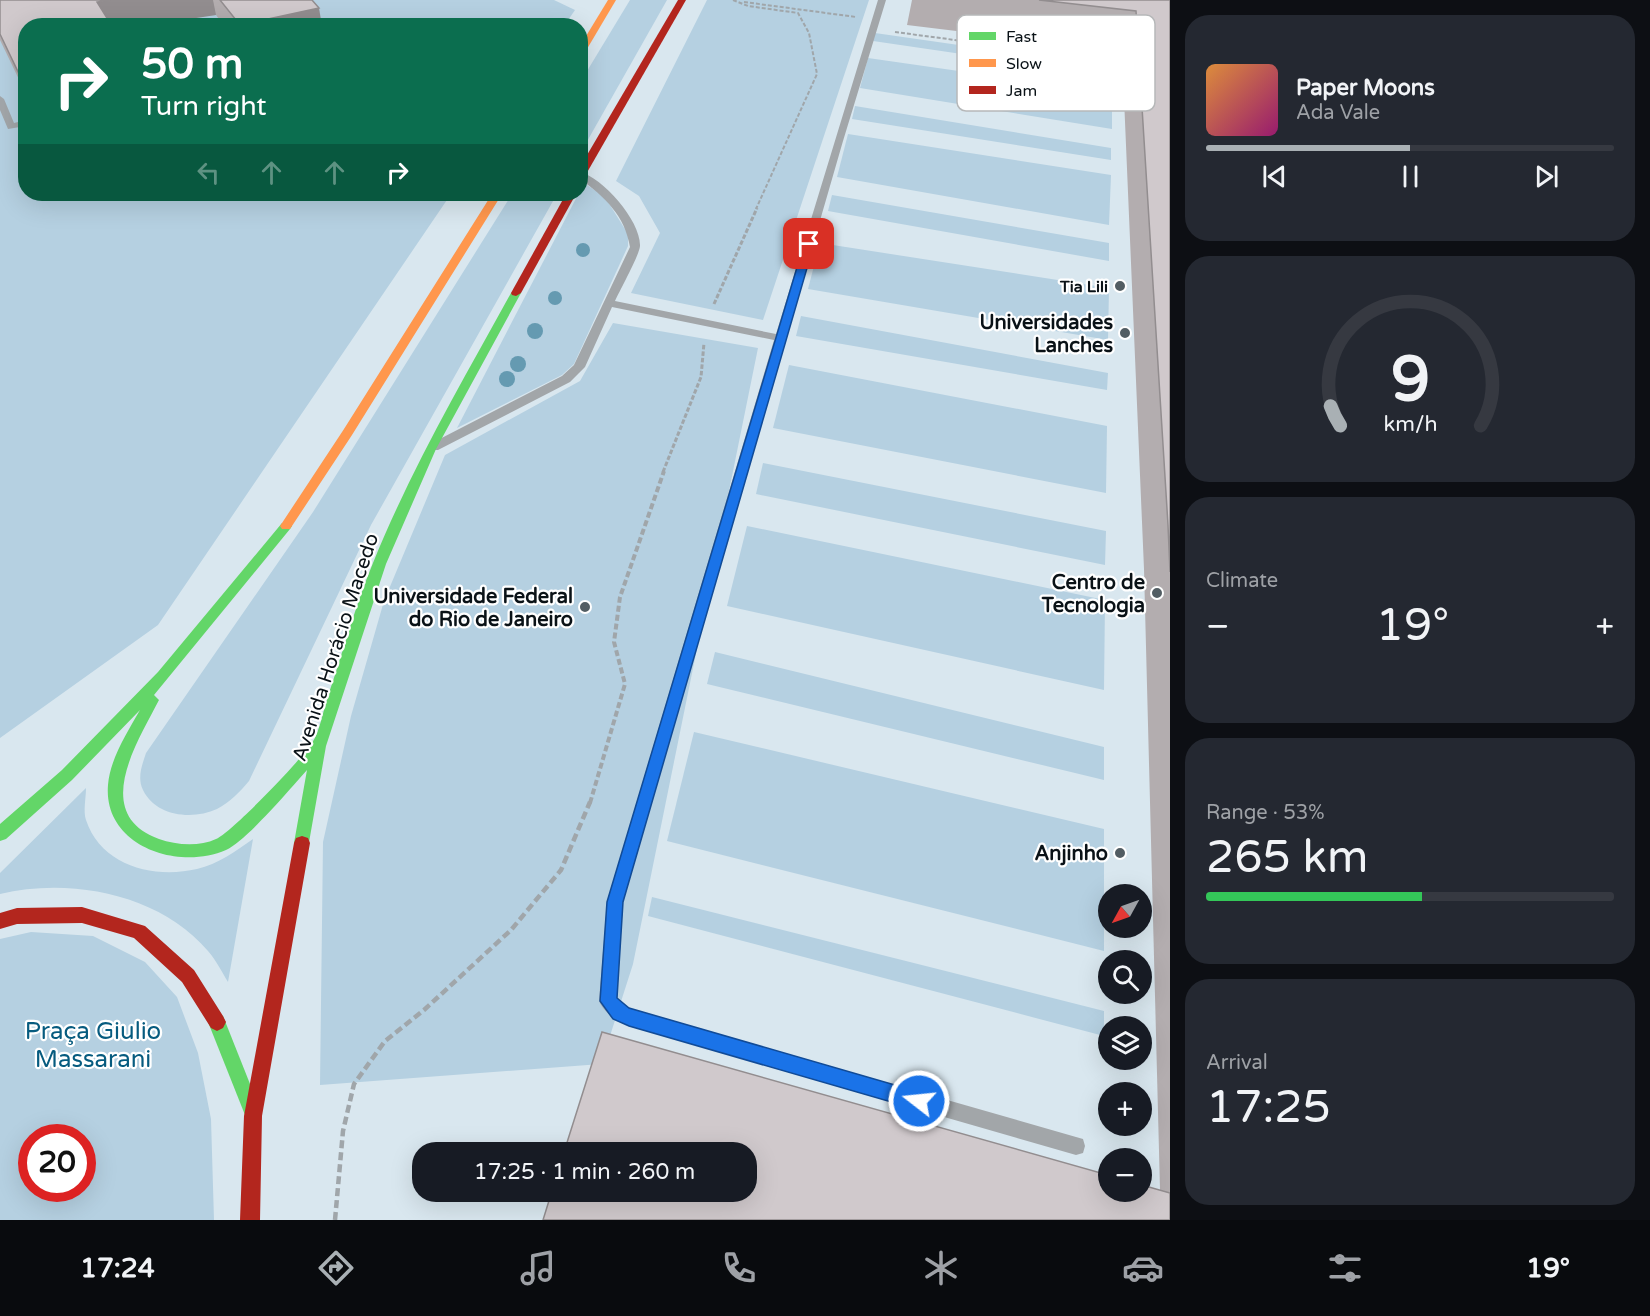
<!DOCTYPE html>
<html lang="en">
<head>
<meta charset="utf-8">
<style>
  body { margin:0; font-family:"Varela Round",sans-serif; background:#242831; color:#f1f3f6; height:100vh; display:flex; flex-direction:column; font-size:22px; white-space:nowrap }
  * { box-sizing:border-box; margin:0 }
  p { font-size:20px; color:#9ea1a6 }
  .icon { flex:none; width:33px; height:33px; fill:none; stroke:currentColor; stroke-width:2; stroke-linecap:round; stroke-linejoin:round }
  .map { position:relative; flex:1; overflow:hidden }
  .side { display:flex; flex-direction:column; gap:15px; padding:15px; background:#0d0f14; width:480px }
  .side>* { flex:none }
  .top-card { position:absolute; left:18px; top:18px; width:570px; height:183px; border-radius:24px; box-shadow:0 6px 24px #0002; background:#0b6e4f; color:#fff; overflow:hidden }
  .needle { width:39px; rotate:230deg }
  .controls { position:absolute; left:1098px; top:884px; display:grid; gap:12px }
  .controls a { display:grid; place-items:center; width:54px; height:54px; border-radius:50%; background:#171b24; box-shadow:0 6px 24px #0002; font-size:30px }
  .speed { position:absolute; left:18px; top:1124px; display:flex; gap:12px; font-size:30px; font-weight:700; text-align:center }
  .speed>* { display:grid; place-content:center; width:78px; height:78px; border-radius:50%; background:#171b24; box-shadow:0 6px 24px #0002; line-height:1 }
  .speed .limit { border:9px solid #d22; background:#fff; color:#111 }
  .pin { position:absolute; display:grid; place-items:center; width:51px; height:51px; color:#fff; margin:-26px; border-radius:12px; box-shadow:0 3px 9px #0006 }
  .me { position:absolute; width:66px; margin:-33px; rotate:286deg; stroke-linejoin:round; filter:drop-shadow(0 0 4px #0008) }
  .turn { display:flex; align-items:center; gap:21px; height:126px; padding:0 24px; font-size:27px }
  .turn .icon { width:78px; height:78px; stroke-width:2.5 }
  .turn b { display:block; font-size:42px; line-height:51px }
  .lanes { display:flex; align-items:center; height:57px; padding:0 24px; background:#0003; justify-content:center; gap:30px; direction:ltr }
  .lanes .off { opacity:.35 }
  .big { font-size:45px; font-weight:600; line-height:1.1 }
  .side .tile { flex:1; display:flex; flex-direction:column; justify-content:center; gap:9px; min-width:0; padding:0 21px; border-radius:24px; background:#242831 }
  .side .dial { align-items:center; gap:0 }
  .dial svg { height:156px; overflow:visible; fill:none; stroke:#363941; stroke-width:7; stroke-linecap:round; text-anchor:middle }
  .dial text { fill:#f1f3f6; stroke:none }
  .song { display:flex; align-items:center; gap:18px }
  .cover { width:72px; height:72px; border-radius:9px; background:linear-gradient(135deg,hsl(30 70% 55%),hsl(320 70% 35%)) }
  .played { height:6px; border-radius:3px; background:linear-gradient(90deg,#a9b0b4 50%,#363941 50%) }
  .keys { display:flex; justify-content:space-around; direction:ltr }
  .heat { display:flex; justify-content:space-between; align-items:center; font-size:33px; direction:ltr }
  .charge { height:9px; border-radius:4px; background:linear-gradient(90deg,#34c759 53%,#363941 0) }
  .trip { position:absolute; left:412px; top:1142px; width:345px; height:60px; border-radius:24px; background:#171b24; box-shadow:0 6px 24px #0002; font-weight:600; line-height:60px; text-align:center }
  .tabs { display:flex; height:96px; justify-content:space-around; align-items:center; background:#090b0e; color:#9ea1a6 }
  .tabs .icon { width:42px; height:42px }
  .tabs .on { color:#a9b0b4 }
  .tabs b { font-size:27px; color:#f1f3f6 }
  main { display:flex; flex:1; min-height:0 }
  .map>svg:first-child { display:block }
</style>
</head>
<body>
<main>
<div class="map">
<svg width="1170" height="1220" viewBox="0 0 1170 1220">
  <rect width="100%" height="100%" fill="#d9e7ef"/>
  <g fill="#b5d0e1" fill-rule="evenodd">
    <path d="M0,0H554L575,10L564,26H26V194H451L158,625L0,738Z"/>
    <path d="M630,0H667L581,152V81Z"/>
    <path d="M707,0H869L763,320L631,293L660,233L639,196L616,181Z"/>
    <path d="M875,33L1113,67L1112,76L873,41Z"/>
    <path d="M868,58L1112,93V129L860,88Z"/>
    <path d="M855,106L1111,148V160L852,119Z"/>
    <path d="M848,134L1111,175L1109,225L837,177Z"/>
    <path d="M584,183L605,197L628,234V246L574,364L562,375L457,428Z"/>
    <path d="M512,194H557L371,525L249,781C240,792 230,802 217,809C193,820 156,817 143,790C137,778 142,765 146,753L313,512Z"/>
    <path d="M832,195L1109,243V261L828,211Z"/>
    <path d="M820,243L1109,288L1108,340L808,289Z"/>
    <path d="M801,316L1108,373L1107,390L796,336Z"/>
    <path d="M613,323L758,348L633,964L601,1064L320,1085L323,842L351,716L384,601L445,455L580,381Z"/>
    <path d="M789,365L1107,426L1106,493L773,428Z"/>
    <path d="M763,463L1106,531L1105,565L756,494Z"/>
    <path d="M747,526L1105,600L1104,690L727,606Z"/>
    <path d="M715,652L1104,747V780L707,684Z"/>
    <path d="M694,732L1104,829V951L667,841Z"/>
    <path d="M86,788C86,798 83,811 86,820C101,866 154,879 197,869C218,864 236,851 253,839L228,982C222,972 216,960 208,951C160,894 70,877 0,894V873Z"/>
    <path d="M652,897L1104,1011V1036L648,916Z"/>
    <path d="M31,932L93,936L145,962L177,997L198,1053L211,1119L214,1220H0V939ZM32,1137H82V1188H32Z"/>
  </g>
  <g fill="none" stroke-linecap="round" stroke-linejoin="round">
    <g stroke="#a0a6aa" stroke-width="2" stroke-dasharray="4 2" stroke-linecap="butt">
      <path d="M733,0L748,6L798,13L809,33L817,74L756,209"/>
      <path d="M744,2L856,17"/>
      <path d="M895,32L1113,61V53"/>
      <path d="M999,45L1001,39L1124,54"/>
    </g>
    <g stroke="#a0a6aa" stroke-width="3" stroke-dasharray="4.5 2" stroke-linecap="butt">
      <path d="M714,304L757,208"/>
      <path d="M663,472L701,377L704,343"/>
    </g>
    <path stroke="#a0a6aa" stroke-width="4" stroke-dasharray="6 3" stroke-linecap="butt" d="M590,803L625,684L614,642L620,597L664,471"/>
    <path stroke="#a0a6aa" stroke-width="4.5" stroke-dasharray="8 4" stroke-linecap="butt" d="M335,1220L343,1131L354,1084L385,1041L424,1010L511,930L561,870L590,802"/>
    <g fill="#a2a6a9" fill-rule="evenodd">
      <path d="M878,0H886L843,141L623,902L617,998L630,1009L1076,1137L1083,1139L1085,1146L1083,1153L1076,1155L629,1026C616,1020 605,1014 599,1001L607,902L774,340L612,307L585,367L570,382L438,450H430L428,447L430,444L562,376L574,365L630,247C625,216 605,197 580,179V172C603,178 641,221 640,246C639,256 620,290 615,301L776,334Z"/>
      <path d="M0,96L4,99L14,123L26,120V126L8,129L0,110Z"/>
    </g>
    <g fill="#63d668" fill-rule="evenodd">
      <path d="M516,290L521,293L436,449L386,564L326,746L308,848L302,850L296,848L294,843L307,770C290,789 247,840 226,850C178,871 103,846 108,785C110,759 127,733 140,710L72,780L6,839L0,841V824L62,770L158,672L282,523H290L292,526L290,529L154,695L159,700C138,741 90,814 159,839C176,845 199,847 216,839C232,832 302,759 312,743C320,731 323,711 328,696C343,652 355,606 373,563C411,469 462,382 511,293Z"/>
      <path d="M217,1013L223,1016L262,1114L259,1120L253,1123L247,1120L208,1022L211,1016Z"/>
    </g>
    <g fill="#ff974d" fill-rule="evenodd">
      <path d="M608,0H616L584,54L580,56V46Z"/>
      <path d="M492,194H502L352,435L290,529H282L280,526L282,523L344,429Z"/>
    </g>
    <g fill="#b3261e" fill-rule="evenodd">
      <path d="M678,0H686L585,176L580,179V167Z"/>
      <path d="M566,194H576L521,293L516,296L512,295L511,293Z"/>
      <path d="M302,836L308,838L310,843L262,1116L260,1220H240L244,1116L294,843L296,838Z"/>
      <path d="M82,907L145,926L194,970L223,1016L226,1022L223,1028L217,1031L211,1028L182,982L134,938L82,923L17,924L0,929V913L17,908Z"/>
    </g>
  </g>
  <g fill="#659ab1">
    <circle cx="583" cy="250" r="7"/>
    <circle cx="555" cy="298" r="7"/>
    <circle cx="535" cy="331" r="8"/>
    <circle cx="518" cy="364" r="8"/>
    <circle cx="507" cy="379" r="8"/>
  </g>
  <g fill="#b3adaf">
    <path d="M0,0H312L322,26H224L216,15L26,26V94L0,40Z"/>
    <path d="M912,0H1170V1220L1160,1190L1144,569L1122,51L907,25Z"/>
  </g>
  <g fill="#928d8f">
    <path d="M110,0H213L216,15L144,26H104L97,2Z"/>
    <path d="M319,8L322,26L240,25Z"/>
    <path d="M26,79V89L22,80Z"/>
  </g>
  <g fill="#d0c9cc" stroke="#928d8f" stroke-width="1.5">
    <path d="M0,0H110L97,2L112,26H26V79L22,80L0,34Z"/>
    <path d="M220,0H312L319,8L240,25Z"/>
    <path d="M1039,0H1170V572L1168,525L1136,11Z"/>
    <path d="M602,1032L1108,1175V1191H1142V1185L1170,1193V1220H543L552,1191H747V1152H564Z"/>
  </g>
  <path fill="#1a73e8" stroke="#114b97" stroke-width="1.5" d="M809,241L814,244L623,902L617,998L629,1008L919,1092L926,1094L929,1101L926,1108L919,1110L629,1026L613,1019L600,1001L607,902L804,244Z"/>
  <g fill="#525d63" stroke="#fff" stroke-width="2">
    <circle cx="1120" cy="286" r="6"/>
    <circle cx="1125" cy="333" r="6"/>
    <circle cx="1157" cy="593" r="6"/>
    <circle cx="585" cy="607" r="6"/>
    <circle cx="1120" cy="853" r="6"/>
  </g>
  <g text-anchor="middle" stroke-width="4.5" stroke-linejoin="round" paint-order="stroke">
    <g font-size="16" font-weight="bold" fill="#0a1217" stroke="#fff" text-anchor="end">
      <text x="1108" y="292">Tia Lili</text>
    </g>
    <g font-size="20" font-weight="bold" fill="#0a1217" stroke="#fff" text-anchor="end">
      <text x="1113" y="329">Universidades<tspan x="1113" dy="23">Lanches</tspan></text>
      <text x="1145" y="589">Centro de<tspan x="1145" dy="23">Tecnologia</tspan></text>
      <text x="573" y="603">Universidade Federal<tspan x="573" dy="23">do Rio de Janeiro</tspan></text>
      <text x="1108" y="860">Anjinho</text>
    </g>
    <g font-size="20" fill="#0a1217" stroke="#fff">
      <text transform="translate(335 647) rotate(-72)" y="7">Avenida Horácio Macedo</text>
    </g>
    <g font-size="24" fill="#065b7f" stroke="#fff">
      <text x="93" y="1039">Praça Giulio<tspan x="93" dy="28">Massarani</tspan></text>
    </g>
  </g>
  <rect x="957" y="15" width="198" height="96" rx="9" fill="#fff" stroke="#b6b8b9" stroke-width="1.5"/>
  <rect x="969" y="32" width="27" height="8" fill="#63d668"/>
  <rect x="969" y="59" width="27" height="8" fill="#ff974d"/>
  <rect x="969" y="86" width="27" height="8" fill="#b3261e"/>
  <g font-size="16" fill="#0a1217">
    <text x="1006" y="42">Fast</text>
    <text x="1006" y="69">Slow</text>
    <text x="1006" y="96">Jam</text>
  </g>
</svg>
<div class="controls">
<a><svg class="needle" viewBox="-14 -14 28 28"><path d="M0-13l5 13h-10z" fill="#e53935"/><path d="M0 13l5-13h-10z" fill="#9ea1a6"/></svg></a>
<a><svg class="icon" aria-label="search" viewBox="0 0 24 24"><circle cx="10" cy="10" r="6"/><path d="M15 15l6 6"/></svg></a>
<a><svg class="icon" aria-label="layers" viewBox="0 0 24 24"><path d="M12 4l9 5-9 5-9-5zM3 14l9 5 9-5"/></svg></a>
<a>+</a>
<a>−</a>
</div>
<div class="speed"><div class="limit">20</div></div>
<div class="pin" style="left:809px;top:244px;background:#d93025"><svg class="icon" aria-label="arrive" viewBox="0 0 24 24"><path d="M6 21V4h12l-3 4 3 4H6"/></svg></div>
<svg class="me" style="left:919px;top:1101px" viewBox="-20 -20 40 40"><circle r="17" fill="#1a73e8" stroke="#fff" stroke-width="3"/><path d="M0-11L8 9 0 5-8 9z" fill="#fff"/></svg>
<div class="trip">17:25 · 1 min · 260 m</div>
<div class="top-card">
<div class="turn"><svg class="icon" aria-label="right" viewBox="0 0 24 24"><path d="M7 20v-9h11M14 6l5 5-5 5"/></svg><div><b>50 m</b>Turn right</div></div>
<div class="lanes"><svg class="icon off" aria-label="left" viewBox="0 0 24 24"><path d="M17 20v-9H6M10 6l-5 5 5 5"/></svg><svg class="icon off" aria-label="ahead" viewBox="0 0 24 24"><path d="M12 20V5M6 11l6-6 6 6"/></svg><svg class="icon off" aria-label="ahead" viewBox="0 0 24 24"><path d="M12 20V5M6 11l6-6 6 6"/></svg><svg class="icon" aria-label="right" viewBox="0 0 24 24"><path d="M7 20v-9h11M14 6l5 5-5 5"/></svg></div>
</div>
</div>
<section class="side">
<div class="tile">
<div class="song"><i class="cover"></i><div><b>Paper Moons</b><p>Ada Vale</p></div></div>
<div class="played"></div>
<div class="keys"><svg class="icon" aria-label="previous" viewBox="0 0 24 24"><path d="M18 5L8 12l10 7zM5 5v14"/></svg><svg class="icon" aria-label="pause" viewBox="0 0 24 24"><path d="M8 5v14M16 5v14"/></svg><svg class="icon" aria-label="next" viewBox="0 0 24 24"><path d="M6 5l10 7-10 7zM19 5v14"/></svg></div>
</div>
<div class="tile dial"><svg viewBox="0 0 100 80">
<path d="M14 69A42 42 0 1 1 86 69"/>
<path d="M14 69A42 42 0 0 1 9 59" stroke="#a9b0b4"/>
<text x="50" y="56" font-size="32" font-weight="700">9</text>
<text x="50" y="72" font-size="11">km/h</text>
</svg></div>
<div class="tile"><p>Climate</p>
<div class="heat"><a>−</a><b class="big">19°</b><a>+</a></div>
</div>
<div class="tile"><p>Range · 53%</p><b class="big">265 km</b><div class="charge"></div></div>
<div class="tile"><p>Arrival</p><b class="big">17:25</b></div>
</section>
</main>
<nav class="tabs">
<b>17:24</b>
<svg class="icon on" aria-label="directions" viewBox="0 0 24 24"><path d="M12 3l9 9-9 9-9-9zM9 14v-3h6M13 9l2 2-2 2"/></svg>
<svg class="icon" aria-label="music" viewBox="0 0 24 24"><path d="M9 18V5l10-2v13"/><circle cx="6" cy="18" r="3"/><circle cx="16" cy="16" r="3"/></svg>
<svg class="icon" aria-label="phone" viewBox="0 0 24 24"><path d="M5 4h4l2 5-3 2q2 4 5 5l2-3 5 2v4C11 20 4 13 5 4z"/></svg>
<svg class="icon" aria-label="climate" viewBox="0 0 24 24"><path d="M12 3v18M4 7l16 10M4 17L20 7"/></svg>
<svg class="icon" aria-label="car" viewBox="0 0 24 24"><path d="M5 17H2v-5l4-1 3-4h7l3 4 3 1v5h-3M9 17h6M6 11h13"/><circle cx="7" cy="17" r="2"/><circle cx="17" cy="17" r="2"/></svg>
<svg class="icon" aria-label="filters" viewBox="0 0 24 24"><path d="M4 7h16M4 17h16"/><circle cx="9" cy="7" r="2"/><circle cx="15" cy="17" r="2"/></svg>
<b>19°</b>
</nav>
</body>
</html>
